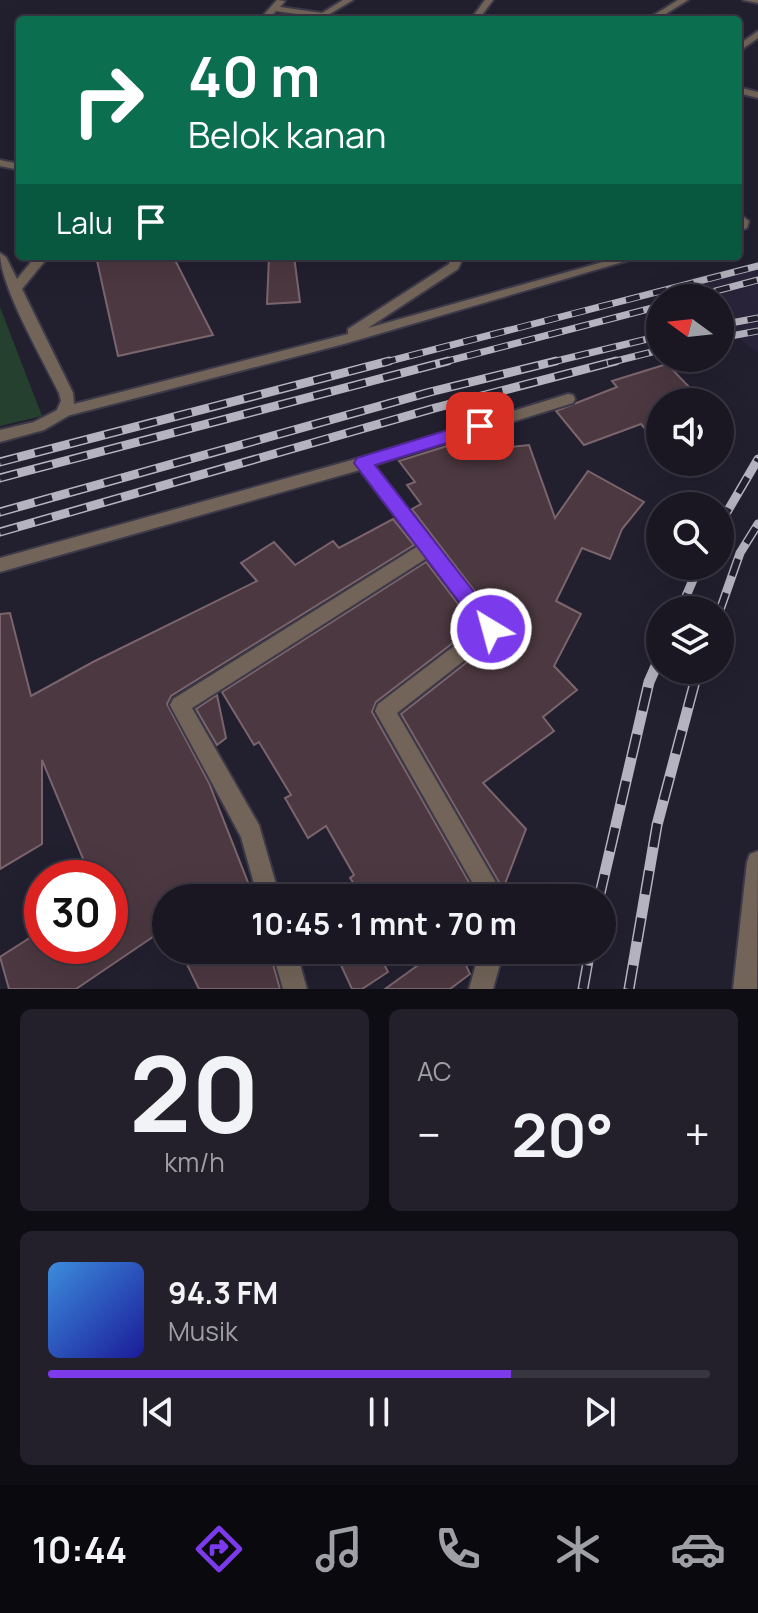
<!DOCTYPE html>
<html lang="id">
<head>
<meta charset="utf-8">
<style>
  body { margin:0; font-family:Manrope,sans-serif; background:#23202b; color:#f1f3f6; height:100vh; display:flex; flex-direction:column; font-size:30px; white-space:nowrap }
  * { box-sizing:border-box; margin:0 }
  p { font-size:26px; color:#9f9fa6 }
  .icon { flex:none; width:44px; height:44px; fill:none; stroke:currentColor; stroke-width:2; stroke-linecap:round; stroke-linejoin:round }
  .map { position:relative; height:989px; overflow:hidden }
  .side { display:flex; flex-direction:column; gap:20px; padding:20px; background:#0e0d13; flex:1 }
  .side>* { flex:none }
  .guide { position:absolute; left:16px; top:16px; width:726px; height:244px; border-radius:8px; box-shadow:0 8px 32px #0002,0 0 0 2px #383641; background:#0b6e4f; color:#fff; overflow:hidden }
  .needle { width:52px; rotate:285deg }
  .tools { position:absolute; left:646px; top:284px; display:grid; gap:16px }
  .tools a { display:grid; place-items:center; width:88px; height:88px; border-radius:50%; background:#1a1723; box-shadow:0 8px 32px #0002,0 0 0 2px #383641; font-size:40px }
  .speed { position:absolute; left:24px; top:860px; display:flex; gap:16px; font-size:40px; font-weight:700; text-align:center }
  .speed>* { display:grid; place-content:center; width:104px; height:104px; border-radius:50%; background:#1a1723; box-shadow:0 8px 32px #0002,0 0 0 2px #383641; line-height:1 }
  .speed .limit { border:12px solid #d22; background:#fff; color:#111 }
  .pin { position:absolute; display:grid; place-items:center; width:68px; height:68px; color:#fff; margin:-34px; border-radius:16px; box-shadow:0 4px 12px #0006 }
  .me { position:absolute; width:88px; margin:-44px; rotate:323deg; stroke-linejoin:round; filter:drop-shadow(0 0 6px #0008) }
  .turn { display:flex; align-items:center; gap:28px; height:168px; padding:0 40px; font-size:36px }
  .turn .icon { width:104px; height:104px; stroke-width:2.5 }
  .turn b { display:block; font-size:56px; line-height:68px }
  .then { display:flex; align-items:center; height:76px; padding:0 40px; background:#0003; gap:16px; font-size:30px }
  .big { font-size:60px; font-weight:700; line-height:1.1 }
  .side .tile { flex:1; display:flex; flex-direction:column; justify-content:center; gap:12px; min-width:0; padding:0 28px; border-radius:12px; background:#23202b }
  .side .dial { align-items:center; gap:0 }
  .dial b { font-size:104px; line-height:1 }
  .song { display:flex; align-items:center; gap:24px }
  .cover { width:96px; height:96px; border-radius:12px; background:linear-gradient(135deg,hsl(210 70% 55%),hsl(240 70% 35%)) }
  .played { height:8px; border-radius:4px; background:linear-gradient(90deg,#7c3aed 70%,#383641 70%) }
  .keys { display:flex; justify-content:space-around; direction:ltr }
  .heat { display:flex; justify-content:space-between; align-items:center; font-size:44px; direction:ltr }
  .side .tiles { flex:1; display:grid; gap:20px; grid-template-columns:1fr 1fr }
  .tile:last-child { grid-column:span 2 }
  .trip { position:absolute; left:152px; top:884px; width:464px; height:80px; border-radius:40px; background:#1a1723; box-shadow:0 8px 32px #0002,0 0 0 2px #383641; font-weight:700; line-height:80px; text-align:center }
  .tabs { display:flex; height:128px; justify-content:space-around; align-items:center; background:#0a090e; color:#9f9fa6 }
  .tabs .icon { width:56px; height:56px }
  .tabs .current { color:#7c3aed }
  .tabs b { font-size:36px; color:#f1f3f6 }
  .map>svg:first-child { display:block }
</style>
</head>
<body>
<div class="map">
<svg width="758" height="989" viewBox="0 0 758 989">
  <rect width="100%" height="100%" fill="#221f2f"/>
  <path fill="#2a243b" d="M758,262V352L743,342L720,314V298H707L691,278Z"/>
  <path fill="#25402e" d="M0,307L42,416L0,426Z"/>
  <g fill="#4c3840" stroke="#7b656d" stroke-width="2">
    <path d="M96,256H173L213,335L118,356Z"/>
    <path d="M269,256H294L300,302L267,304Z"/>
    <path d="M667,364L693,391L660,402V446L641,424L584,445L556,411L617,387L612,381Z"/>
    <path d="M529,445L555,518L588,471L644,502L622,529L610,559L582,548L556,601L581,614L554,666L577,690L543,717L554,731L483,783L526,829L503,889L401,714L499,637L502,627L412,509L421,504L407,485L415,482L399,461L447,446L453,453Z"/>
    <path d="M393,519L414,545L171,696L167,704L209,783L249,885L234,898H166V928L76,989H9L0,957L42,930V946H110V878H91L42,760V844L0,869V614L10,613L31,696L93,662L257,581L241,563L274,542L295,565L333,541L339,548Z"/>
    <path d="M426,562L475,626L376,702L372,712L478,898H364L350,878L354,875L326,826L308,838L285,798L291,795L259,742L254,745L222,692Z"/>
    <path d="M217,695L226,738L217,745L196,709Z"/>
    <path d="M180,950H269L280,989H199Z"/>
    <path d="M334,950H377L388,972L362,989H352Z"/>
    <path d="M439,950H459L470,974L450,989H385Z"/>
  </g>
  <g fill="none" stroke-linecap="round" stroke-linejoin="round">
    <defs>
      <path id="lane" d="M63,407L70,412L68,416L44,430L0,442V430L34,422Z"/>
      <g id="street">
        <path d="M277,0L285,1L280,7L322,13L343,0H353L323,18L276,11L268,20H259Z"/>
        <path d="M485,0H493L482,15L483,20H475L474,15Z"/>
        <path d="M678,0H688L656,20H646Z"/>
        <path d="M743,0H758V3Z"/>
        <path d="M758,31V38L738,52V45Z"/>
        <path d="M738,87L758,92V98L738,93Z"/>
        <path d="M0,160L20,164V170L0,166Z"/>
        <path d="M738,213L749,221L747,228L738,231Z"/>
        <path d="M0,253L6,257L17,279L36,256H49L22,289L73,393L74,404L348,334V329L449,264L452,256H464L458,269L368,328L624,256H643L344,344L63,417L56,412L61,401L59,393C42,358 0,286 0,253Z"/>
        <path d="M568,394L573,395L575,399L573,403L374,465L500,629L497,635L397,713L505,898H481L375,711L378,704L479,627L427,558L192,708L259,825L280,898H258L241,837L170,705L173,699L418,546L360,470L0,572V558L363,457Z"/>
        <path d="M758,851L757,989H733L747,862L750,854Z"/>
        <path d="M272,950H296L307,989H283Z"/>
        <path d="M480,950H504L493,989H469Z"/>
      </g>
    </defs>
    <use href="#lane" stroke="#3c3949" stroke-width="4"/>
    <use href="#street" stroke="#3c3949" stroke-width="4"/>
    <use href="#lane" fill="#726458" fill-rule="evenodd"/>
    <use href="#street" fill="#726458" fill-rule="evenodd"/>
    <defs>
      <g id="rail-far2">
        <path d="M689,298L758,280"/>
        <path d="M720,325L758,318"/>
        <path d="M720,338L758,331"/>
        <path d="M382,363L758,266"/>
        <path d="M440,363L660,306"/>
        <path d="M548,363L660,336"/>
        <path d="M608,363L660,350"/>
      </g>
      <g id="rail-far1">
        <path d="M0,462L389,361"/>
        <path d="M0,478L448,361"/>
        <path d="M0,512L430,392L556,361"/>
        <path d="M720,524L758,459"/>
        <path d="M0,532L435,408L616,361"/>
        <path d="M680,610L699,566"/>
        <path d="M720,610L740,553L758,524"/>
      </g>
      <g id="rail">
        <path d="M599,898L649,682L660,657"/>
        <path d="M583,989L590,950"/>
        <path d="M629,989L657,825L698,670"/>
      </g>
    </defs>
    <use href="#rail-far2" stroke="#b5b3bf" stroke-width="7"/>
    <use href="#rail-far1" stroke="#b5b3bf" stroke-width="9"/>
    <use href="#rail" stroke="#b5b3bf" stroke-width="11"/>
    <use href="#rail-far2" stroke="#221f2f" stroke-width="5" stroke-dasharray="14" stroke-linecap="butt"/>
    <use href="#rail-far1" stroke="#221f2f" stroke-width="6" stroke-dasharray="18" stroke-linecap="butt"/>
    <use href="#rail" stroke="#221f2f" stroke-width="8" stroke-dasharray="24" stroke-linecap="butt"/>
  </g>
  <path fill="#7c3aed" stroke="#51269a" stroke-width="2" d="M480,420L488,426L486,431L375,465L498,623L501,629L498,635L491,638L484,635L354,463L357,458Z"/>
</svg>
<div class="tools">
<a><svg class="needle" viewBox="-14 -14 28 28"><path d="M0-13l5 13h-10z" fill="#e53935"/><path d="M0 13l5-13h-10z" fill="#9f9fa6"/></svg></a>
<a><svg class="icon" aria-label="sound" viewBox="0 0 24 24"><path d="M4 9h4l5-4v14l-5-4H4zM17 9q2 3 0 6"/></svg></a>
<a><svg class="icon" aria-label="search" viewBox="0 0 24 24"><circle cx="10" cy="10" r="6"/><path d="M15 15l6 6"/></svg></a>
<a><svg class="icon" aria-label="layers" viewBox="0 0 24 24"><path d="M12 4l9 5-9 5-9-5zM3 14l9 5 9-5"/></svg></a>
</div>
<div class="speed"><div class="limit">30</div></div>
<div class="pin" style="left:480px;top:426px;background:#d93025"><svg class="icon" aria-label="arrive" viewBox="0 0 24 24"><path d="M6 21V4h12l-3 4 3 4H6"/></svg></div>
<svg class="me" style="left:491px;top:629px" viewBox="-20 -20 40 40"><circle r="17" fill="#7c3aed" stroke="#fff" stroke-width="3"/><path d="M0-11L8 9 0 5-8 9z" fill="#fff"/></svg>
<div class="trip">10:45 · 1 mnt · 70 m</div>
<div class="guide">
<div class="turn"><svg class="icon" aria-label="right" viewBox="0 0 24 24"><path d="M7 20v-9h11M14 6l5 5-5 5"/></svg><div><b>40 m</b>Belok kanan</div></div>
<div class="then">Lalu<svg class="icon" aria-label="arrive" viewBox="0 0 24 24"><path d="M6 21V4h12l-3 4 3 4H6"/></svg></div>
</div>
</div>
<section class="side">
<div class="tiles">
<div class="tile dial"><b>20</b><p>km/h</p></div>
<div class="tile"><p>AC</p>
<div class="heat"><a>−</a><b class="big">20°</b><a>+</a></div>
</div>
<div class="tile">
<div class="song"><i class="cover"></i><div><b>94.3 FM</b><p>Musik</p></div></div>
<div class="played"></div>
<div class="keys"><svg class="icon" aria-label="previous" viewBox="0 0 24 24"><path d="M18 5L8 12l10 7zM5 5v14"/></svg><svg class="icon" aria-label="pause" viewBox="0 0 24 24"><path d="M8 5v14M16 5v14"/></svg><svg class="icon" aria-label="next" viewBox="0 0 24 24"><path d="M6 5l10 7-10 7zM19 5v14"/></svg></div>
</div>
</div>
</section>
<nav class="tabs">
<b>10:44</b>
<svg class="icon current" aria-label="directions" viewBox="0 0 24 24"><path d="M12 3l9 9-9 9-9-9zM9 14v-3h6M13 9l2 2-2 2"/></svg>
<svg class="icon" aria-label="music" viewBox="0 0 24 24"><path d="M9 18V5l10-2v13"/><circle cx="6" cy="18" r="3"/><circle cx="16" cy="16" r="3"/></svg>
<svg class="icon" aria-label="phone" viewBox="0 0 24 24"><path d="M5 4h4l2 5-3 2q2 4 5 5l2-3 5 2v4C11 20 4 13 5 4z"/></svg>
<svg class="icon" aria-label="climate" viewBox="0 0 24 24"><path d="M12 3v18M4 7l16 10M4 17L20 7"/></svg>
<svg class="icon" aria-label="car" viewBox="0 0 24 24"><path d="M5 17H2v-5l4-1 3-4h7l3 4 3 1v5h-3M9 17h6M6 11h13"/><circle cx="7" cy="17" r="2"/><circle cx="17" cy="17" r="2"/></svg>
</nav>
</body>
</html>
